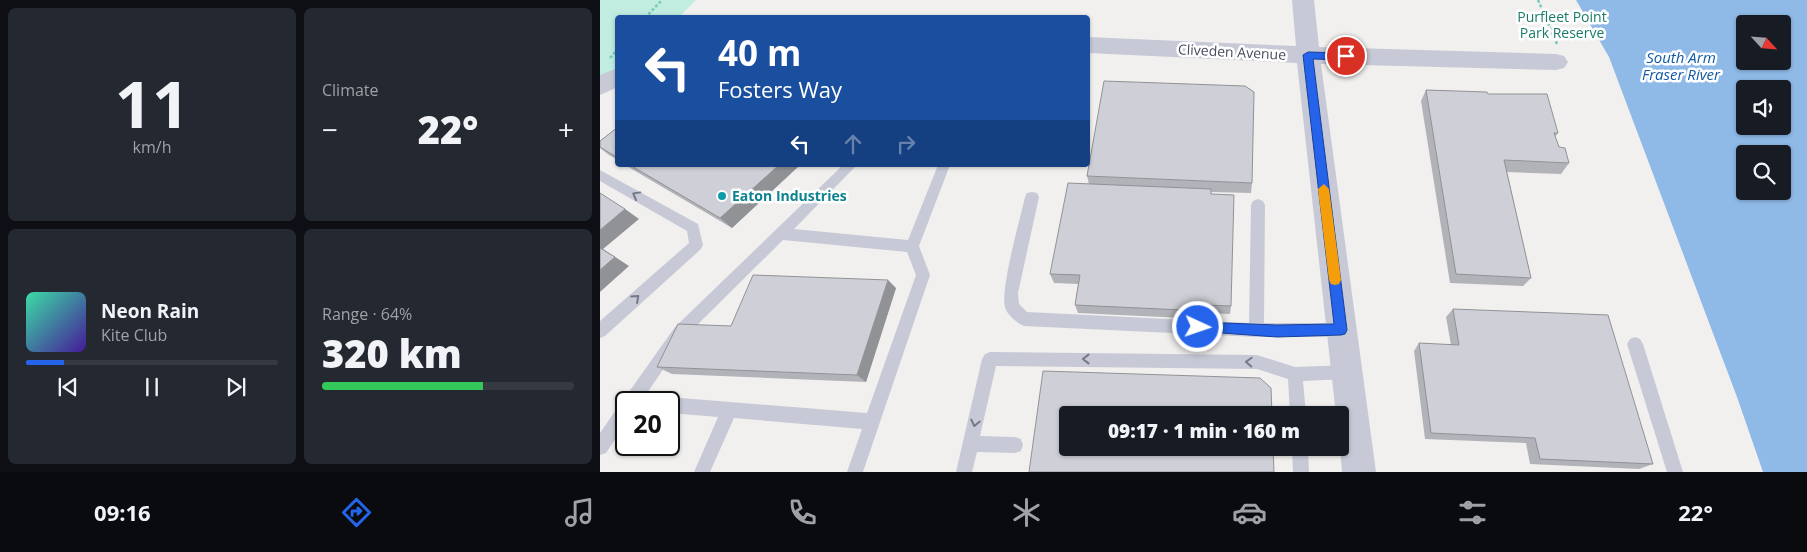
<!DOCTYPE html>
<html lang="en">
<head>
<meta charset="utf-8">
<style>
  body { margin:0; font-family:"Open Sans",sans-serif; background:#242831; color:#f1f3f6; height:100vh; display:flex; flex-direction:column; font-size:19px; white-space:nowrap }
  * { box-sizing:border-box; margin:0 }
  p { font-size:16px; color:#9ea1a6 }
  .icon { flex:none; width:28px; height:28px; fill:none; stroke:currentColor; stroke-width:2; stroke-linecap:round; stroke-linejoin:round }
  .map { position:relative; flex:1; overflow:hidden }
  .side { display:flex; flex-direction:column; gap:8px; padding:8px; background:#0d0f14; width:600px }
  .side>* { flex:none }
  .banner { position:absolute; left:15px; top:15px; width:475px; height:152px; border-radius:5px; box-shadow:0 1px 4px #0004; background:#1a4fa0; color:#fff; overflow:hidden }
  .needle { width:32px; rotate:116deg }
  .fabs { position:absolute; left:1136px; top:15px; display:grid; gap:10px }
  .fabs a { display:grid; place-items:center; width:55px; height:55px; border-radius:5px; background:#171b24; box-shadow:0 1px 4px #0004; font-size:25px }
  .speed { position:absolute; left:15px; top:391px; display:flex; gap:10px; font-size:25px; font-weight:700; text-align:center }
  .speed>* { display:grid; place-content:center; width:65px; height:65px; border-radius:50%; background:#171b24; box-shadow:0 1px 4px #0004; line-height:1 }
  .speed .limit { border:2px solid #111; border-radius:8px; background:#fff; color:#111 }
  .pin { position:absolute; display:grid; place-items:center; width:42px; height:42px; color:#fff; margin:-21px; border:2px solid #fff; border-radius:50%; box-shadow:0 1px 5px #0007 }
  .me { position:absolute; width:55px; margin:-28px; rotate:93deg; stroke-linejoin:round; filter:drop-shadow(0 0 4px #0008) }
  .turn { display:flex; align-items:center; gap:18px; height:105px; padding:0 20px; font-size:22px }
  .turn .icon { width:65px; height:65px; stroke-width:2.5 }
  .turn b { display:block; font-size:35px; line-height:42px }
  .lanes { display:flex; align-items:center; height:48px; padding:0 20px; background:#0003; justify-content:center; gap:25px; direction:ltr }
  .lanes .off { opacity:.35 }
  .big { font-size:38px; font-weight:800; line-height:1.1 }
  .side .card { flex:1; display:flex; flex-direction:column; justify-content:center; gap:8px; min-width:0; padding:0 18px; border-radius:8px; background:#242831 }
  .side .dial { align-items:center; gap:0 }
  .dial b { font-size:65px; line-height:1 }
  .song { display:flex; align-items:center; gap:15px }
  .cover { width:60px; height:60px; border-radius:8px; background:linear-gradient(135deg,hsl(160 70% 55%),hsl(260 70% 35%)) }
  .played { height:5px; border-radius:2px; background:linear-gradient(90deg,#2563eb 15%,#363941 15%) }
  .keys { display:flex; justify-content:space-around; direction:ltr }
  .heat { display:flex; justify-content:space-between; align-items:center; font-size:28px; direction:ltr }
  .charge { height:8px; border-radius:4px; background:linear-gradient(90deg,#34c759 64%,#363941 0) }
  .side .tiles { flex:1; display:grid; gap:8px; grid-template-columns:repeat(2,1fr) }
  .trip { position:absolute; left:459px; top:406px; width:290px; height:50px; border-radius:5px; background:#171b24; box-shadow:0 1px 4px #0004; font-weight:800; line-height:50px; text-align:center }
  .menu { display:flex; height:80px; justify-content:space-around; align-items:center; background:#090b0e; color:#9ea1a6 }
  .menu .icon { width:35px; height:35px }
  .menu .selected { color:#2563eb }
  .menu b { font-size:22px; color:#f1f3f6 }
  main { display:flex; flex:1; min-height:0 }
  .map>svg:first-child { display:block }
</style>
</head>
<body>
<main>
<section class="side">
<div class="tiles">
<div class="card dial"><b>11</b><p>km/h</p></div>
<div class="card"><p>Climate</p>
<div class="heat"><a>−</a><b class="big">22°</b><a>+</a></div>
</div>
<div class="card">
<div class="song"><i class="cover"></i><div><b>Neon Rain</b><p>Kite Club</p></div></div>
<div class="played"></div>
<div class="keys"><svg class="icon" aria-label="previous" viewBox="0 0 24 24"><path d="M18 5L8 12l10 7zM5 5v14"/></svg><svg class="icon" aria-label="pause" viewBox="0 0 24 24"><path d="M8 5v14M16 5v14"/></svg><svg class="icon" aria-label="next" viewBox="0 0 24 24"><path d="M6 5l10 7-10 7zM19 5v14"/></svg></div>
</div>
<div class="card"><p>Range · 64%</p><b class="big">320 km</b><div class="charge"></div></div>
</div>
</section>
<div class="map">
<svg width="1207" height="472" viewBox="0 0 1207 472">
  <rect width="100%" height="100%" fill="#f2f0ef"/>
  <path fill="#c0ede0" d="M0,0H96L79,17L18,18L17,76L0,86Z"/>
  <path fill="#8fbae8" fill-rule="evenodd" d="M976,0H1207V472H1163L1137,397L1009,57ZM1145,24H1182V61H1145ZM1145,89H1182V126H1145ZM1145,154H1182V191H1145Z"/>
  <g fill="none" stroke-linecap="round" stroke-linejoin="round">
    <g stroke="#79cabb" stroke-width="2.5" stroke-dasharray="3 2" stroke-linecap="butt">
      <path d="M938,0L957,44"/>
      <path d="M45,18L62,0"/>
      <path d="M10,58L18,49"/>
    </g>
    <g fill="#c7cad6" fill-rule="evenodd">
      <path d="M243,165H257L194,229L308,240L338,165H350L319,246L330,275L263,472H247L262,429L134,418L110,472H94L118,417L69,413V402H62L63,399L69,397L267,413L316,275L307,252L183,240L85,337L41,402H26V423L6,453L0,455V433L20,404L24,403L26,396L75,327Z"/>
      <path d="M0,170L98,224L103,245L101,249L5,336L0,338V321L89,243L87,231L0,181Z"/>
      <path d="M432,192L437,193L439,197L418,293L419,304L427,312L649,323L651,205L653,201L658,199L663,201L665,205L664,323H741L746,325L748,330L746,335L741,337H656L424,326C417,323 407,315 405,307C400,290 420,219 425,197L427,193Z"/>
      <path d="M1035,337L1040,339L1043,344L1083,472H1067L1027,344L1030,339Z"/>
      <path d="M390,352L657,355L695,367L747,365L752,367L755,372L752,377L747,379L703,381L706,415H690L688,379L657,369L396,366L380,436L415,437L421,439L423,445L421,451L415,453L377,452L372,472H356L382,359L385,354Z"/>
      <path d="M692,448H708L709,472H693Z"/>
    </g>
    <g fill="#c7cad6" fill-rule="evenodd">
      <path d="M692,0H714L719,47L956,54L964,56L968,62L964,68L956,70L721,64L776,472H742L740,448V415H736L697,63L488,53V37L696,46Z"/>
      <path d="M18,68V87L0,95V75Z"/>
    </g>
  </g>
  <g fill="#b2b3b9">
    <path d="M826,90L888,94L958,133L955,137L959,147L969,163L961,174L907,172L931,278L923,286L850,283L821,101Z"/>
    <path d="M18,127V160L9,155L0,148V141Z"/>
    <path d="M25,165H200L132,228Z"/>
    <path d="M487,176L652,183L651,193L611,192L631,306L630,314L604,313V319L478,313L475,305L478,284L454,283L450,274L489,184Z"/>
    <path d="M296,288L266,382L72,374L57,367L131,326Z"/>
    <path d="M853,309L1053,464L1039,469L930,464L926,443L825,439L814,351L819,343L851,345L846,317Z"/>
  </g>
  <g fill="#919296">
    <path d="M179,165H200L132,228L120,218Z"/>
    <path d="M25,209L39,219L3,249L29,266L0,292V230Z"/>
    <path d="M288,280L296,288L266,382L257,375Z"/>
  </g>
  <g fill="#cfd0d7" stroke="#919296">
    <path d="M504,81L645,86L654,92L652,183L487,176Z"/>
    <path d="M826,90L887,92L888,94H947L958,133H954L959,147L965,148L969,163L904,160L931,278L856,274Z"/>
    <path d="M18,127V158L0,147V141Z"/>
    <path d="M30,165H179L120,218Z"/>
    <path d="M468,183L611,189V194L634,195L631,306L604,305V311L475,305L480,275L450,274Z"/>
    <path d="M0,193L25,209L0,230Z"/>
    <path d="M0,248L15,257L0,270Z"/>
    <path d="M153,275L288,280L257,375L57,367L78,324L131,326Z"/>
    <path d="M853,309L1008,315L1053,464L940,459L935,438L831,433L819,343L859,345Z"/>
    <path d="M443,371L660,378L671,388L672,415H468V448H673L674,472H429Z"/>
  </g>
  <defs><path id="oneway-chevron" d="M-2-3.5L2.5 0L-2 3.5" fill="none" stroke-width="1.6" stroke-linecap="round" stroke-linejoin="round" transform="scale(1.25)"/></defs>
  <g stroke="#747887">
    <use href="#oneway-chevron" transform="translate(36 195) rotate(-151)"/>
    <use href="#oneway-chevron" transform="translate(36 298) rotate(-42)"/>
    <use href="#oneway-chevron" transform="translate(486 359) rotate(-180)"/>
    <use href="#oneway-chevron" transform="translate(649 362) rotate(-177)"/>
    <use href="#oneway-chevron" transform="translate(375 423) rotate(103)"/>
  </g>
  <path fill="#2563eb" stroke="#184099" d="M708,52L746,53L751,56L746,60L713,59L747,330L745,334L741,335L677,337L594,331L592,327L594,323L598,322L677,325L734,324L703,55Z"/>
  <path fill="#f59e0b" d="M724,184L729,189L741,280L739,284L735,285L731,284L729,280L718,189Z"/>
  <circle fill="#0f9aa8" stroke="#fff" stroke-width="2" cx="122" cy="196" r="5"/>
  <g text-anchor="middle" stroke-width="5" stroke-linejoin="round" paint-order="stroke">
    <g font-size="14" fill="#1b7b69" stroke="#fff">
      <text x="962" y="22">Purfleet Point<tspan x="962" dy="16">Park Reserve</tspan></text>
    </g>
    <g font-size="14" fill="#484c5c" stroke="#fff">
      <text transform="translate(632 52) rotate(3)" y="5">Cliveden Avenue</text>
    </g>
    <g font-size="14" font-weight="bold" fill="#0d838f" stroke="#fff" text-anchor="start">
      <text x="132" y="201">Eaton Industries</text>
    </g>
    <g font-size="15" font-style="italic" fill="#1259a5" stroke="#fff">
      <text x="1081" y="63">South Arm<tspan x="1081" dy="17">Fraser River</tspan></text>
    </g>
  </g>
</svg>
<div class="fabs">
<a><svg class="needle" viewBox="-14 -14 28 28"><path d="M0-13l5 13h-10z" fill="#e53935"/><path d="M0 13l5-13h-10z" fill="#9ea1a6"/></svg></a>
<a><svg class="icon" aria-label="sound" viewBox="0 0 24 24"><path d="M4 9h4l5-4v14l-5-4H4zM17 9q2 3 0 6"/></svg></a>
<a><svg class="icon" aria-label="search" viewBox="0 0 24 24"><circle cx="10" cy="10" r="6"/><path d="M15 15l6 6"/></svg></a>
</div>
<div class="speed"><div class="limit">20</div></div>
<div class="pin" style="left:746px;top:56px;background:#d93025"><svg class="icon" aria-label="arrive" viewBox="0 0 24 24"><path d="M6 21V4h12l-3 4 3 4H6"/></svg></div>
<svg class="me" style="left:598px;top:327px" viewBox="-20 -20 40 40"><circle r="17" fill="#2563eb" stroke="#fff" stroke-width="3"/><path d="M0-11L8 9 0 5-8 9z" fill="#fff"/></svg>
<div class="trip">09:17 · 1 min · 160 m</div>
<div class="banner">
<div class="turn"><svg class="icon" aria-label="left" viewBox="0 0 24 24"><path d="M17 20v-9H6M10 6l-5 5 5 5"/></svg><div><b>40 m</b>Fosters Way</div></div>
<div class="lanes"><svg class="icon" aria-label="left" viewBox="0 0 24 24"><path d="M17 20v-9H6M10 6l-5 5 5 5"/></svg><svg class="icon off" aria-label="ahead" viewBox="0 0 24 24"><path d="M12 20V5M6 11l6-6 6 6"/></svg><svg class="icon off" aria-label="right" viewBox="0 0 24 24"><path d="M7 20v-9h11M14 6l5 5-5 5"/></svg></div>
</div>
</div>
</main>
<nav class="menu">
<b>09:16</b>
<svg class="icon selected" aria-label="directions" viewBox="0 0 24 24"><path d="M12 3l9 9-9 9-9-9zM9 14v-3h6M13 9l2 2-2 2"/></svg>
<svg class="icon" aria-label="music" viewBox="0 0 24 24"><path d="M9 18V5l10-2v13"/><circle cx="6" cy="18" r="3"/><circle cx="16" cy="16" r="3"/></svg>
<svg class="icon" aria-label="phone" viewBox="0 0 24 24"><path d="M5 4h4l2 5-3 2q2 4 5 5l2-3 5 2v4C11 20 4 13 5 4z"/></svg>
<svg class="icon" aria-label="climate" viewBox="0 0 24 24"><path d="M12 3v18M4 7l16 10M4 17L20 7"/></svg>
<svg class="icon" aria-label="car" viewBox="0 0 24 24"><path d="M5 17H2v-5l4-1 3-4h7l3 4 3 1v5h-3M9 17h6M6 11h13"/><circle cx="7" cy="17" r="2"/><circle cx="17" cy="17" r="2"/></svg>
<svg class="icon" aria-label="filters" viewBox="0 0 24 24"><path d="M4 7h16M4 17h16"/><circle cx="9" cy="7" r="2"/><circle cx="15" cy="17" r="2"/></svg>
<b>22°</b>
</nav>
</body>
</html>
